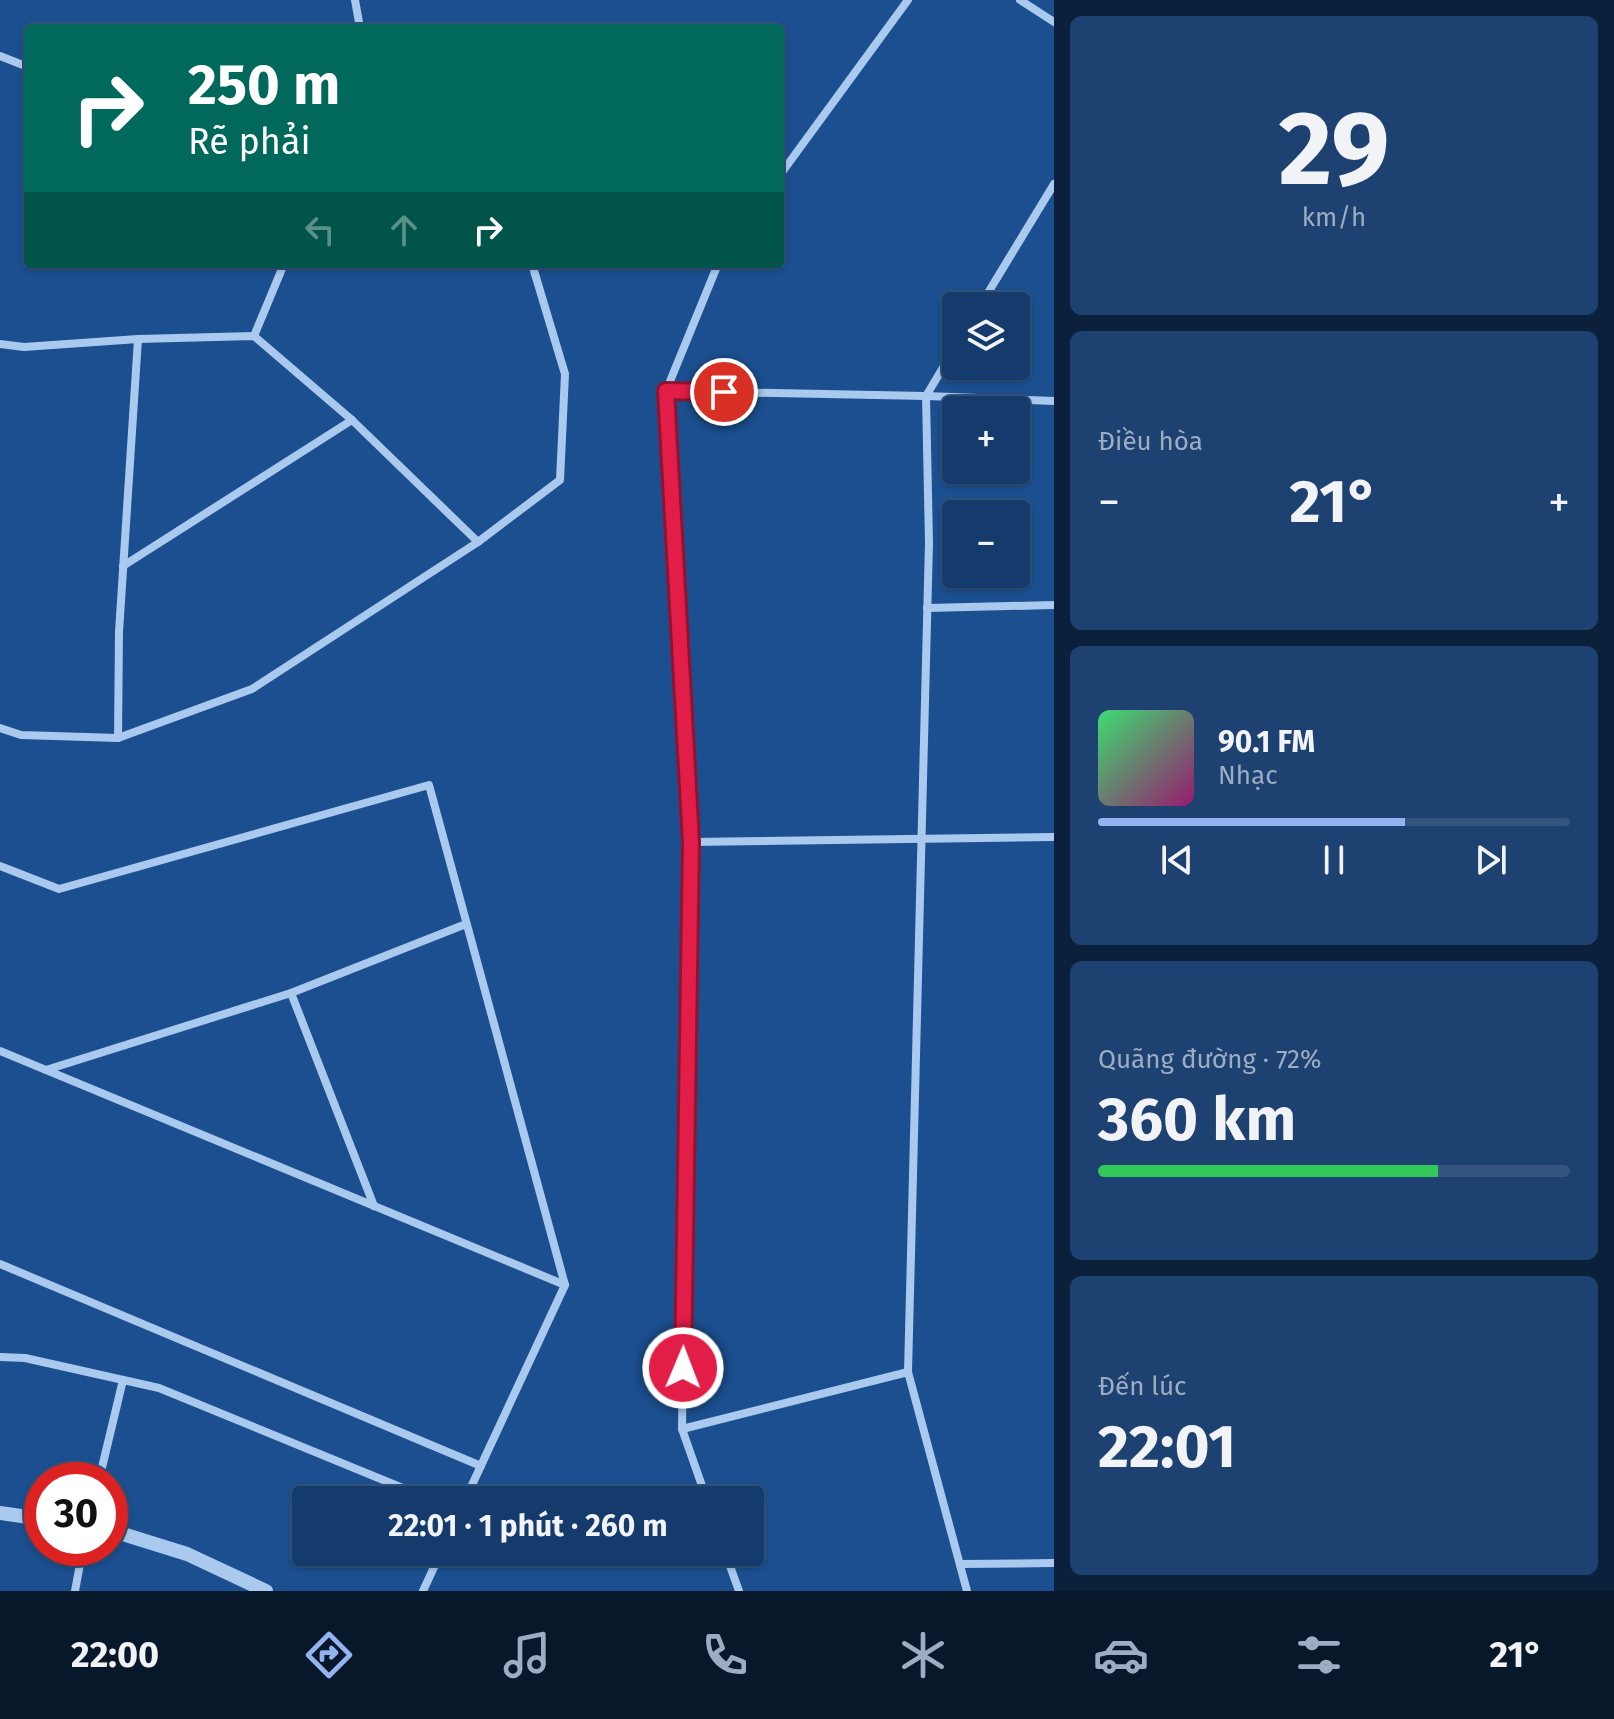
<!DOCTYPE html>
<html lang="vi">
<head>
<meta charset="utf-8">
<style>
  body { margin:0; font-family:"Fira Sans",sans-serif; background:#1d4271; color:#f1f3f6; height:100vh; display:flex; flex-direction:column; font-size:30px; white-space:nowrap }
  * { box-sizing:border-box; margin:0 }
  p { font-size:26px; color:#9dadc1 }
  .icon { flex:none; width:44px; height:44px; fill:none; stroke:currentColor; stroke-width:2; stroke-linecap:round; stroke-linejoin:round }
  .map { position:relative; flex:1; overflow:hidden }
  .details { display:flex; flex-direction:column; gap:16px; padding:16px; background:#0b203b; width:560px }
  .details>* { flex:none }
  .top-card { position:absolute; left:24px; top:24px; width:760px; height:244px; border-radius:8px; box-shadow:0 2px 6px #0004,0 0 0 2px #33557e; background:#00695c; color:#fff; overflow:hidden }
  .controls { position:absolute; left:942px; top:292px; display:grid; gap:16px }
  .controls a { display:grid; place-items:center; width:88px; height:88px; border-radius:8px; background:#143b6b; box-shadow:0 2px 6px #0004,0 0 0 2px #33557e; font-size:40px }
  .speed { position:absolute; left:24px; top:1462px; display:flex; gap:16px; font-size:40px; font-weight:700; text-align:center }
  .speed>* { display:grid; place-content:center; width:104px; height:104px; border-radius:50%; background:#143b6b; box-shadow:0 2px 6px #0004,0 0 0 2px #33557e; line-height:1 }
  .speed .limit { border:12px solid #d22; background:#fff; color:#111 }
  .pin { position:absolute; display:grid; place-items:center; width:68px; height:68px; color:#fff; margin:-34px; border:4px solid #fff; border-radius:50%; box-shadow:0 2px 8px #0007 }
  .me { position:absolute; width:88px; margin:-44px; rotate:1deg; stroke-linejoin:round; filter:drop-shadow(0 0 6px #0008) }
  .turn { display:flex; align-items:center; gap:28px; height:168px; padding:0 32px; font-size:36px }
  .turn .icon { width:104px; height:104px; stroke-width:2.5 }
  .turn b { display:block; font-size:56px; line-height:68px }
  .lanes { display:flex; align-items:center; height:76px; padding:0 32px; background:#0003; justify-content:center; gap:40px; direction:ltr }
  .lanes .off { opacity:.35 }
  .big { font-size:60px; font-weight:700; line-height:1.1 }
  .details .widget { flex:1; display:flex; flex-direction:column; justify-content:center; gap:12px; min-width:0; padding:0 28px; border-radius:12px; background:#1d4271 }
  .details .dial { align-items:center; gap:0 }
  .dial b { font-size:104px; line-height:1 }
  .song { display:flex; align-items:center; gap:24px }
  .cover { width:96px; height:96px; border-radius:12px; background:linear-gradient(135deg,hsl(140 70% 55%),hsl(320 70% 35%)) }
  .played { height:8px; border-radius:4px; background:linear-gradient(90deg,#95b2f1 65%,#33557e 65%) }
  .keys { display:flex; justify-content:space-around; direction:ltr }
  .heat { display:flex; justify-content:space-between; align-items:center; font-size:44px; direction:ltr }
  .charge { height:12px; border-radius:6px; background:linear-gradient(90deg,#34c759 72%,#33557e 0) }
  .trip { position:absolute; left:292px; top:1486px; width:472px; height:80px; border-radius:8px; background:#143b6b; box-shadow:0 2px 6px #0004,0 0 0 2px #33557e; font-weight:700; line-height:80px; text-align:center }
  .tab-bar { display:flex; height:128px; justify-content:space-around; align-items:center; background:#08182b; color:#9dadc1 }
  .tab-bar .icon { width:56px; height:56px }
  .tab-bar .selected { color:#95b2f1 }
  .tab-bar b { font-size:36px; color:#f1f3f6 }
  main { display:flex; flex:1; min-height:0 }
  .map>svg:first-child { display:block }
</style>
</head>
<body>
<main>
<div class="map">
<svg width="1054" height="1591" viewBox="0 0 1054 1591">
  <rect width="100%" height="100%" fill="#1b4f8f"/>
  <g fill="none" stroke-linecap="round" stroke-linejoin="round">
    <g stroke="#a9c9ee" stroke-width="8">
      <path d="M355,0L360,28"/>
      <path d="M1020,0L1054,22"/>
      <path d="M0,56L28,67"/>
      <path d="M780,175L908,0"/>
      <path d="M980,306L1054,184"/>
      <path d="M254,336L284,264"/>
      <path d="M0,344L24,347L138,339L254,336L352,420L478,542"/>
      <path d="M956,346L926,396L929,543L908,1372L967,1591"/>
      <path d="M666,391L926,396L1054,401"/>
      <path d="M123,566L352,420"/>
      <path d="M927,608L1054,605"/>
      <path d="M0,728L21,735L118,738L252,689L478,542L560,480L565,374L532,264"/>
      <path d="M118,738L119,632L138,339"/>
      <path d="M691,842L1054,837"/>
      <path d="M0,866L59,889L429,785L565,1285L465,1500"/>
      <path d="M291,993L374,1206"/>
      <path d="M0,1051L565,1285"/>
      <path d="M46,1070L291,993L466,924"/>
      <path d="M0,1264L481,1466"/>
      <path d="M0,1357L25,1358L159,1388L432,1500"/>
      <path d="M682,1429L908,1372"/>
      <path d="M99,1480L123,1380"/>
      <path d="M707,1500L682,1429L691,842L666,391L718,264"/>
      <path d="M725,1552L739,1591"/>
      <path d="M960,1564L1054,1563"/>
      <path d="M75,1591L83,1548"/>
      <path d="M423,1591L441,1552"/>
    </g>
    <g stroke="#a9c9ee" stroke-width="14">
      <path d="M0,1513L42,1519"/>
      <path d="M110,1530L187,1554L266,1591"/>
    </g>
  </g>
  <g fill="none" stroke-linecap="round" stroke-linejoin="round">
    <defs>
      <path id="route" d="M683,1368L691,842L666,391L724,392"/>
    </defs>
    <use href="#route" stroke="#92132f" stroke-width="20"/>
    <use href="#route" stroke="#e11d48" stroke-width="14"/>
  </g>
</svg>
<div class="controls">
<a><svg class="icon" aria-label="layers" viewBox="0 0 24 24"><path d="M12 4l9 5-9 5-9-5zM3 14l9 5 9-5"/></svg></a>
<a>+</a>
<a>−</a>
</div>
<div class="speed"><div class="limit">30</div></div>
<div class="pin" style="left:724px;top:392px;background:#d93025"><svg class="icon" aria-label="arrive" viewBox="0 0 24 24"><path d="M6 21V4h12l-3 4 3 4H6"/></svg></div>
<svg class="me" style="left:683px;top:1368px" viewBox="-20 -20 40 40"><circle r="17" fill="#e11d48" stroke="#fff" stroke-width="3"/><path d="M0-11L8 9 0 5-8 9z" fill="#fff"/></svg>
<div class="trip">22:01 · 1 phút · 260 m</div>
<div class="top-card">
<div class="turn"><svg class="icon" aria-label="right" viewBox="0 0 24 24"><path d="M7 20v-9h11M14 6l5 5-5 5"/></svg><div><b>250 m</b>Rẽ phải</div></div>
<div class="lanes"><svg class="icon off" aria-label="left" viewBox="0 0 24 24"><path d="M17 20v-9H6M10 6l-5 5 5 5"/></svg><svg class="icon off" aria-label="ahead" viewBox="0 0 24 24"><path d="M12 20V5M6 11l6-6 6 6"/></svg><svg class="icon" aria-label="right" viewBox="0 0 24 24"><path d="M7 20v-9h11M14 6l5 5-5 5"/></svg></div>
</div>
</div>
<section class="details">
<div class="widget dial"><b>29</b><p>km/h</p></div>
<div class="widget"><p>Điều hòa</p>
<div class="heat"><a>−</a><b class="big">21°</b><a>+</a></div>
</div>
<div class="widget">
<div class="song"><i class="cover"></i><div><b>90.1 FM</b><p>Nhạc</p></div></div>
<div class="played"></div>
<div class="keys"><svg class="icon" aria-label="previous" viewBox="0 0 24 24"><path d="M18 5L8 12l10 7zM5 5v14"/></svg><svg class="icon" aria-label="pause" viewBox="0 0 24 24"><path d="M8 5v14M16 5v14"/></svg><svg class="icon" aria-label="next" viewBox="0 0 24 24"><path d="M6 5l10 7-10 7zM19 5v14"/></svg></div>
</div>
<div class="widget"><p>Quãng đường · 72%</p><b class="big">360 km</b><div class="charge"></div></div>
<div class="widget"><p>Đến lúc</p><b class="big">22:01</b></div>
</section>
</main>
<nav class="tab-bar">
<b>22:00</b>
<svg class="icon selected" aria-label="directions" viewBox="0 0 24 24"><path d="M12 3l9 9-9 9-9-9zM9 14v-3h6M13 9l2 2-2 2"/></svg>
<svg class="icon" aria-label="music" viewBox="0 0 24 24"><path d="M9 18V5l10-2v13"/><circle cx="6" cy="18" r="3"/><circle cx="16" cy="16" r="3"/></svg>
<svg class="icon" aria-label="phone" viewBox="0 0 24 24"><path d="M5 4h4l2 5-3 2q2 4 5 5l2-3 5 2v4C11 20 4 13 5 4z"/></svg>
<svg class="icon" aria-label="climate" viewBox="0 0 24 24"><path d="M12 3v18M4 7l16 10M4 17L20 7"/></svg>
<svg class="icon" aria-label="car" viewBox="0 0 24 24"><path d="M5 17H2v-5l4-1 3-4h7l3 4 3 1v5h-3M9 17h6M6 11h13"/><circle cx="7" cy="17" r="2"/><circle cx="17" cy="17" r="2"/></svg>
<svg class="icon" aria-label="filters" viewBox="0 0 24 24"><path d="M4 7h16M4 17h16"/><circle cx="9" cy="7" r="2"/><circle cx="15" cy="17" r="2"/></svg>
<b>21°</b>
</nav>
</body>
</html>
